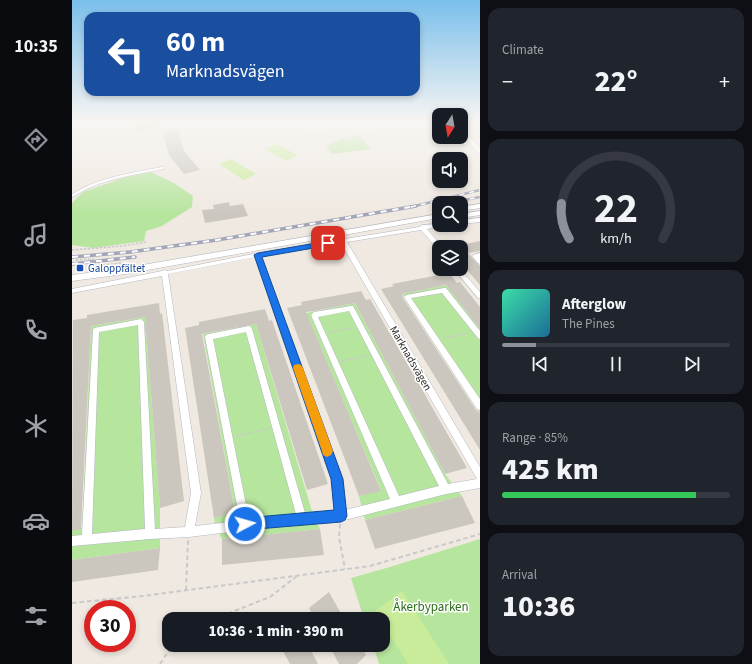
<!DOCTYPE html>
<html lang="en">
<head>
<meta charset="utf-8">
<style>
  body { margin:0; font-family:"Source Sans 3",sans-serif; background:#20242c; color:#f1f3f6; height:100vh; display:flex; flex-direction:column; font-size:15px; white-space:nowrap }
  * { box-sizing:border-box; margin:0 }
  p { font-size:13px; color:#9ea1a6 }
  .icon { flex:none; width:22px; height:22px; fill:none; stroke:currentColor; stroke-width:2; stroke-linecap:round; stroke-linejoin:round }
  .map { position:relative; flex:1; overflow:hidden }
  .drawer { display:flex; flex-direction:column; gap:8px; padding:8px; background:#0d0f14; width:272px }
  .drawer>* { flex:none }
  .banner { position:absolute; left:12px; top:12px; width:336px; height:84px; border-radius:12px; box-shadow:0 2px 6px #0003; background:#1a4fa0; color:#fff; overflow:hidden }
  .needle { width:26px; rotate:191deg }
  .buttons { position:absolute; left:360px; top:108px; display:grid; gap:8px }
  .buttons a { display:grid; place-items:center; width:36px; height:36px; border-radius:8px; background:#171b24; box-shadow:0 2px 6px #0003; font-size:20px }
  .speed { position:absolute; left:12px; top:600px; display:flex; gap:8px; font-size:20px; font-weight:700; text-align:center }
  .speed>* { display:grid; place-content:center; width:52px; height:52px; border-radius:50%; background:#171b24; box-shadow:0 2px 6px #0003; line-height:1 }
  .speed .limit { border:6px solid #d22; background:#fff; color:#111 }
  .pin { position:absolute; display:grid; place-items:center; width:34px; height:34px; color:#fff; margin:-17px; border-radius:8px; box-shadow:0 2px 6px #0006 }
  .me { position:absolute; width:44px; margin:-22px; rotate:84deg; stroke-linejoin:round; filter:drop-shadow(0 0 3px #0008) }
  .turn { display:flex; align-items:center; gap:14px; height:84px; padding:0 16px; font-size:18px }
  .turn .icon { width:52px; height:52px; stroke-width:2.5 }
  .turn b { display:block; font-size:28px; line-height:34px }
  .big { font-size:30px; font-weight:800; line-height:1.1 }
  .drawer .card { flex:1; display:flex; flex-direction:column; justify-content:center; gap:6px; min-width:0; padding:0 14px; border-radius:12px; background:#20242c }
  .drawer .dial { align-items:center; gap:0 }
  .dial svg { height:104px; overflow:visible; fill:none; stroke:#363941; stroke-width:7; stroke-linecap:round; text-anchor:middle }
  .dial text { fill:#f1f3f6; stroke:none }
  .song { display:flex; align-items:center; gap:12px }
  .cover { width:48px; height:48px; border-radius:6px; background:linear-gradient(135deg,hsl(160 70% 55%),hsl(200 70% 35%)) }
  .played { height:4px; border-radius:2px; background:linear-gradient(90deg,#8c9099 15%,#363941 15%) }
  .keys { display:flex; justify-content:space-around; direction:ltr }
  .heat { display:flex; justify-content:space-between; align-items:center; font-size:22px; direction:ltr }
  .charge { height:6px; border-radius:3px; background:linear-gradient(90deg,#34c759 85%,#363941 0) }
  .trip { position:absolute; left:90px; top:612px; width:228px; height:40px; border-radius:12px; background:#171b24; box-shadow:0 2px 6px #0003; font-weight:800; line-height:40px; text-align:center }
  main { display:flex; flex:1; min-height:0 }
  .menu { display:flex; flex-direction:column; width:72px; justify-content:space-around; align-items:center; background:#090b0e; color:#9ea1a6 }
  .menu .icon { width:28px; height:28px }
  .menu .selected { color:#8c9099 }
  .menu b { font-size:18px; color:#f1f3f6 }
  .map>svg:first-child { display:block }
</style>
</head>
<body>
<main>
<nav class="menu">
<b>10:35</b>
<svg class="icon selected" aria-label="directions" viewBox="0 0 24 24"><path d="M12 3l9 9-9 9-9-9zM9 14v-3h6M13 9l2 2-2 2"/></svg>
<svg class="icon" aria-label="music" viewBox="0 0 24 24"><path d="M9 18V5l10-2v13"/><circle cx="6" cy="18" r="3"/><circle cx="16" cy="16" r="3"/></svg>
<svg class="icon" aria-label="phone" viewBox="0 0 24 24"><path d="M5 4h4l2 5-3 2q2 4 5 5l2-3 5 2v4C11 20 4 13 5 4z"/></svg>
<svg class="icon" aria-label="climate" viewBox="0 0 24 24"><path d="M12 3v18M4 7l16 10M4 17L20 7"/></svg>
<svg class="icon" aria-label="car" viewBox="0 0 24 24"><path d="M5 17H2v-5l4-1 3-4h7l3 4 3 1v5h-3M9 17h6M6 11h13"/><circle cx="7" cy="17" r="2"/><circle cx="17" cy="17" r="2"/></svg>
<svg class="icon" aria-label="filters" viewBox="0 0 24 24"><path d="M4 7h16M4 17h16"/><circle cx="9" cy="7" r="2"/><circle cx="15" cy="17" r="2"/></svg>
</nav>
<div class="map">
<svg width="408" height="664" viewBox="0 0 408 664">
  <rect width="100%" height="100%" fill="#efe9e1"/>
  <g fill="#b6e59e">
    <path d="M59,121H98V122L76,130L60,132L61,122Z"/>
    <path d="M288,136L299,149L260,154L254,146L268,139Z"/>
    <path d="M79,172L102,183L121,196L120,207L90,226L74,231L72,241L21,248L0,245V203L11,192L51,178Z"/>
    <path d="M374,285L408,329V413L330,294Z"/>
    <path d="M283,303L373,474L390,496L293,520L287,496L309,490L234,313Z"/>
    <path d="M73,317L88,508V548L0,560V531L10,528L19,326Z"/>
    <path d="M184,324L242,518L248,529L150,539L144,528L142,518L163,512L131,334Z"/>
    <path d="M408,539V664H307L301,645H311V619H292L279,578L318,567Z"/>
  </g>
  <g fill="#c9ec9a">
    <path d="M204,144L226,155L214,161L192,149Z"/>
    <path d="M159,159L184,174L172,180L147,164Z"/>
    <path d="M330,591L377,664H336L311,624V619H308L303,611Z"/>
  </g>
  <g fill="#cbc7bf">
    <path d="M108,129V136L112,151L128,170L112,174L97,155L92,137L93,130Z"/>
    <path d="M157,202L158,206L171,204L176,216L133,223L130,210L142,209L141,205Z"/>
    <path d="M408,241V251L396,253L408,266V285L389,263V245Z"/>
    <path d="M377,273L385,283L388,282L408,307V329L374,285L330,294L331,298L404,410L408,413V450L309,289L322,286L320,284Z"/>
    <path d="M289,291L294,300L298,299L395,468L373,474L283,303L242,311L234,312L309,491L287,496L215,308L230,305L229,302Z"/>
    <path d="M87,303L88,314L90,313L112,501L88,508L73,317L19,326L9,529L0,531L1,320L15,318V315Z"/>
    <path d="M193,309L197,321L200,320L256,484L235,490L184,324L130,334L163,512L142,518L113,328L127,325V322Z"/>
    <path d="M390,496L403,523L303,549L293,520Z"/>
    <path d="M248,529L252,555L150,565V539Z"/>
    <path d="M88,548L86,570L0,582V560Z"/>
    <path d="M257,592L272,619H243L237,608Z"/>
    <path d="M218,645H236L246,664H218L211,651Z"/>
    <path d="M257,645H288L294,655L285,664H267Z"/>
  </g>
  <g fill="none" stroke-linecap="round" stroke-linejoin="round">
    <defs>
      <path id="service" d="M0,196C26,178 61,174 91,168"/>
      <g id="minor">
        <path d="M32,121H39L22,125L0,126V124L22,123Z"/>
        <path d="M408,218V222L389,224V220Z"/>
        <path d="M367,224V225H371L368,227L355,229L370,247H367V249L365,248L349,230L275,242L408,467V488L374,494L269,521L230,523L117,537L78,539L0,546V536L10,535L21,330L22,328L69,319L72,322L83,529L113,527L119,493L90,276L0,293V289L90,271L93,270L95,271L186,253L347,227L350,225ZM269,243L405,479L376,484L281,306H279L242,312L239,315L318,499L273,510L270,479L189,256ZM184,257L260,479L264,511L233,513L180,329L179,327L177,326L137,334L134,335L133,337L168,521L123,526L129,493L96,274ZM277,311L367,486L327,496L246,317ZM66,325L73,529L20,534L27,332ZM174,332L224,514L177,520L141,339Z"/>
        <path d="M408,253V264L406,263L400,256L401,255Z"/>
        <path d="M382,269H388L408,292V298H406Z"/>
        <path d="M372,288H374L408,331V339L406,338L370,293L339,298L408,399V410L405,409L332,297L335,295Z"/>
      </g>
      <g id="tertiary">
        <path d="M389,127L408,148V154L406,153L389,132Z"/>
        <path d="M408,204V208L389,211V207Z"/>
        <path d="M408,211V215L389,218V214Z"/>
        <path d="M367,214V218L53,274L0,281V275L53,268Z"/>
      </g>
    </defs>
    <use href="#service" stroke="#b4b7c1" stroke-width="3.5"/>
    <use href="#minor" stroke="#b4b7c1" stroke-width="1"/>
    <use href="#tertiary" stroke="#b4b7c1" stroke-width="1"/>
    <path stroke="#c9c9c9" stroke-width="1" stroke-dasharray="2 1.5" stroke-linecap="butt" d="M172,121L266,138L367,125"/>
    <g stroke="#c9c9c9" stroke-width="1.5" stroke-dasharray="2.5 1.5" stroke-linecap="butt">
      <path d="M0,250L50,246L74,242"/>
      <path d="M4,260L21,259L19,266L52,263"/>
      <path d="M257,332L281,328"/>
      <path d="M371,338L396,333"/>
      <path d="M270,361L295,356"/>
      <path d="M164,436L198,428"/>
    </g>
    <g stroke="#c9c9c9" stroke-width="2" stroke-dasharray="4.5 3" stroke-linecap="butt">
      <path d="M268,524L267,537L273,569"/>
      <path d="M114,590L116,540"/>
      <path d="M0,603L71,596L298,566L408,534"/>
      <path d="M142,619L198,597L225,576"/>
      <path d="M88,664L96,652L105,645"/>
    </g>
    <use href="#service" stroke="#fff" stroke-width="2.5"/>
    <use href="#minor" fill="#fff" fill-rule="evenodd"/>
    <use href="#tertiary" fill="#fff" fill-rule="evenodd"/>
    <defs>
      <g id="rail-far1">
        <path d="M388,201L408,197"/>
        <path d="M339,207L408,190"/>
      </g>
      <g id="rail">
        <path d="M0,257L58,252L145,240L344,206"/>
        <path d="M0,264L63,257"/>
      </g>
    </defs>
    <use href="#rail-far1" stroke="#a3a6b8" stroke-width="2.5"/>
    <use href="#rail" stroke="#a3a6b8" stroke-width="3.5"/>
    <use href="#rail-far1" stroke="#fff" stroke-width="1.5" stroke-dasharray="5" stroke-linecap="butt"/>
    <use href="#rail" stroke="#fff" stroke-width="2" stroke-dasharray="6" stroke-linecap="butt"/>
  </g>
  <linearGradient id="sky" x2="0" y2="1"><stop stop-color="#7abfeb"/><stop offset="0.57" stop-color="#f8f5f2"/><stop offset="1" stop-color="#f8f5f2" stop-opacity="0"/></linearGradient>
  <rect width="408" height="214" fill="url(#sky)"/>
  <path fill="#1a73e8" stroke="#114b97" d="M256,241L260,243L259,245L190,257L271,479L275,516L273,520L269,522L173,530L169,528L167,524L169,519L173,518L262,510L259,479L182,255L186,253Z"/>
  <path fill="#f59e0b" d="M226,364L229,365L231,368L261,451L259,455L255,457L251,455L250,451L221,368L222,365Z"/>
  <rect fill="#1a4fb4" stroke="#fff" stroke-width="1.5" x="4" y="264" width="8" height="8" rx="2"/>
  <g text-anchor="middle" stroke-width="3" stroke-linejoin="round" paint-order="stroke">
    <g font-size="11" fill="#164399" stroke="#fff" text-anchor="start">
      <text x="16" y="272">Galoppfältet</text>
    </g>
    <g font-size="11" fill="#2e2e2e" stroke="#fff">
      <text transform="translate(339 358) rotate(60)" y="4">Marknadsvägen</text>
    </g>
    <g font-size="13" fill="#2c6e1b" stroke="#fff">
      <text x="359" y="611">Åkerbyparken</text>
    </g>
  </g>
</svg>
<div class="buttons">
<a><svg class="needle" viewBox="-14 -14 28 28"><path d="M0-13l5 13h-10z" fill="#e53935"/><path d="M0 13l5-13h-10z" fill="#9ea1a6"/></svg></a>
<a><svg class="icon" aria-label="sound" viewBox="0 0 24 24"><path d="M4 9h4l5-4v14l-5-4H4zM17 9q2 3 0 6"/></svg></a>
<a><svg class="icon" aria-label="search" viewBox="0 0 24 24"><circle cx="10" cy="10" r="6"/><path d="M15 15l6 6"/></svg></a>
<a><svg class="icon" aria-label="layers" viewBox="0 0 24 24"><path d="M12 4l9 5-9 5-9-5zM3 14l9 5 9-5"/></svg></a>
</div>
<div class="speed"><div class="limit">30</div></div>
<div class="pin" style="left:256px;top:243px;background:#d93025"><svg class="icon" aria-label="arrive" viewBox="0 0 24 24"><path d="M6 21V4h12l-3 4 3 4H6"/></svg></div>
<svg class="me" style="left:173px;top:524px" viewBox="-20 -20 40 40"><circle r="17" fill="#1a73e8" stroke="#fff" stroke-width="3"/><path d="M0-11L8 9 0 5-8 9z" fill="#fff"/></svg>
<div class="trip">10:36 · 1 min · 390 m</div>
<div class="banner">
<div class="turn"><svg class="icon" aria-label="left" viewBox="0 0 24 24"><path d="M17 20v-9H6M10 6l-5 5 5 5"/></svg><div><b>60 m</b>Marknadsvägen</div></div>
</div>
</div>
<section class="drawer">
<div class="card"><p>Climate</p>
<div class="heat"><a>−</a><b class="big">22°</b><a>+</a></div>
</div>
<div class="card dial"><svg viewBox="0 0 100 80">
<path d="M14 69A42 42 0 1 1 86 69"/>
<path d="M14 69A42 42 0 0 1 8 42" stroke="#8c9099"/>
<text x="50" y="56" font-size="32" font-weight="700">22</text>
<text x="50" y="72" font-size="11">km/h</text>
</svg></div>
<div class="card">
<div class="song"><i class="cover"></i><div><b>Afterglow</b><p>The Pines</p></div></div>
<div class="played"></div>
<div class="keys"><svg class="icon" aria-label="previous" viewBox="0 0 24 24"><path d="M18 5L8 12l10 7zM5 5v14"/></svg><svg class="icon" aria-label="pause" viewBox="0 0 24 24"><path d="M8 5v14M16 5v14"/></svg><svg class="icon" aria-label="next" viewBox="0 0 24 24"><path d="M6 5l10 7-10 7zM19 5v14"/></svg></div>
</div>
<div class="card"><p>Range · 85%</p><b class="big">425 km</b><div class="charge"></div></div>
<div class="card"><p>Arrival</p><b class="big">10:36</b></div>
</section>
</main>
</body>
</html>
